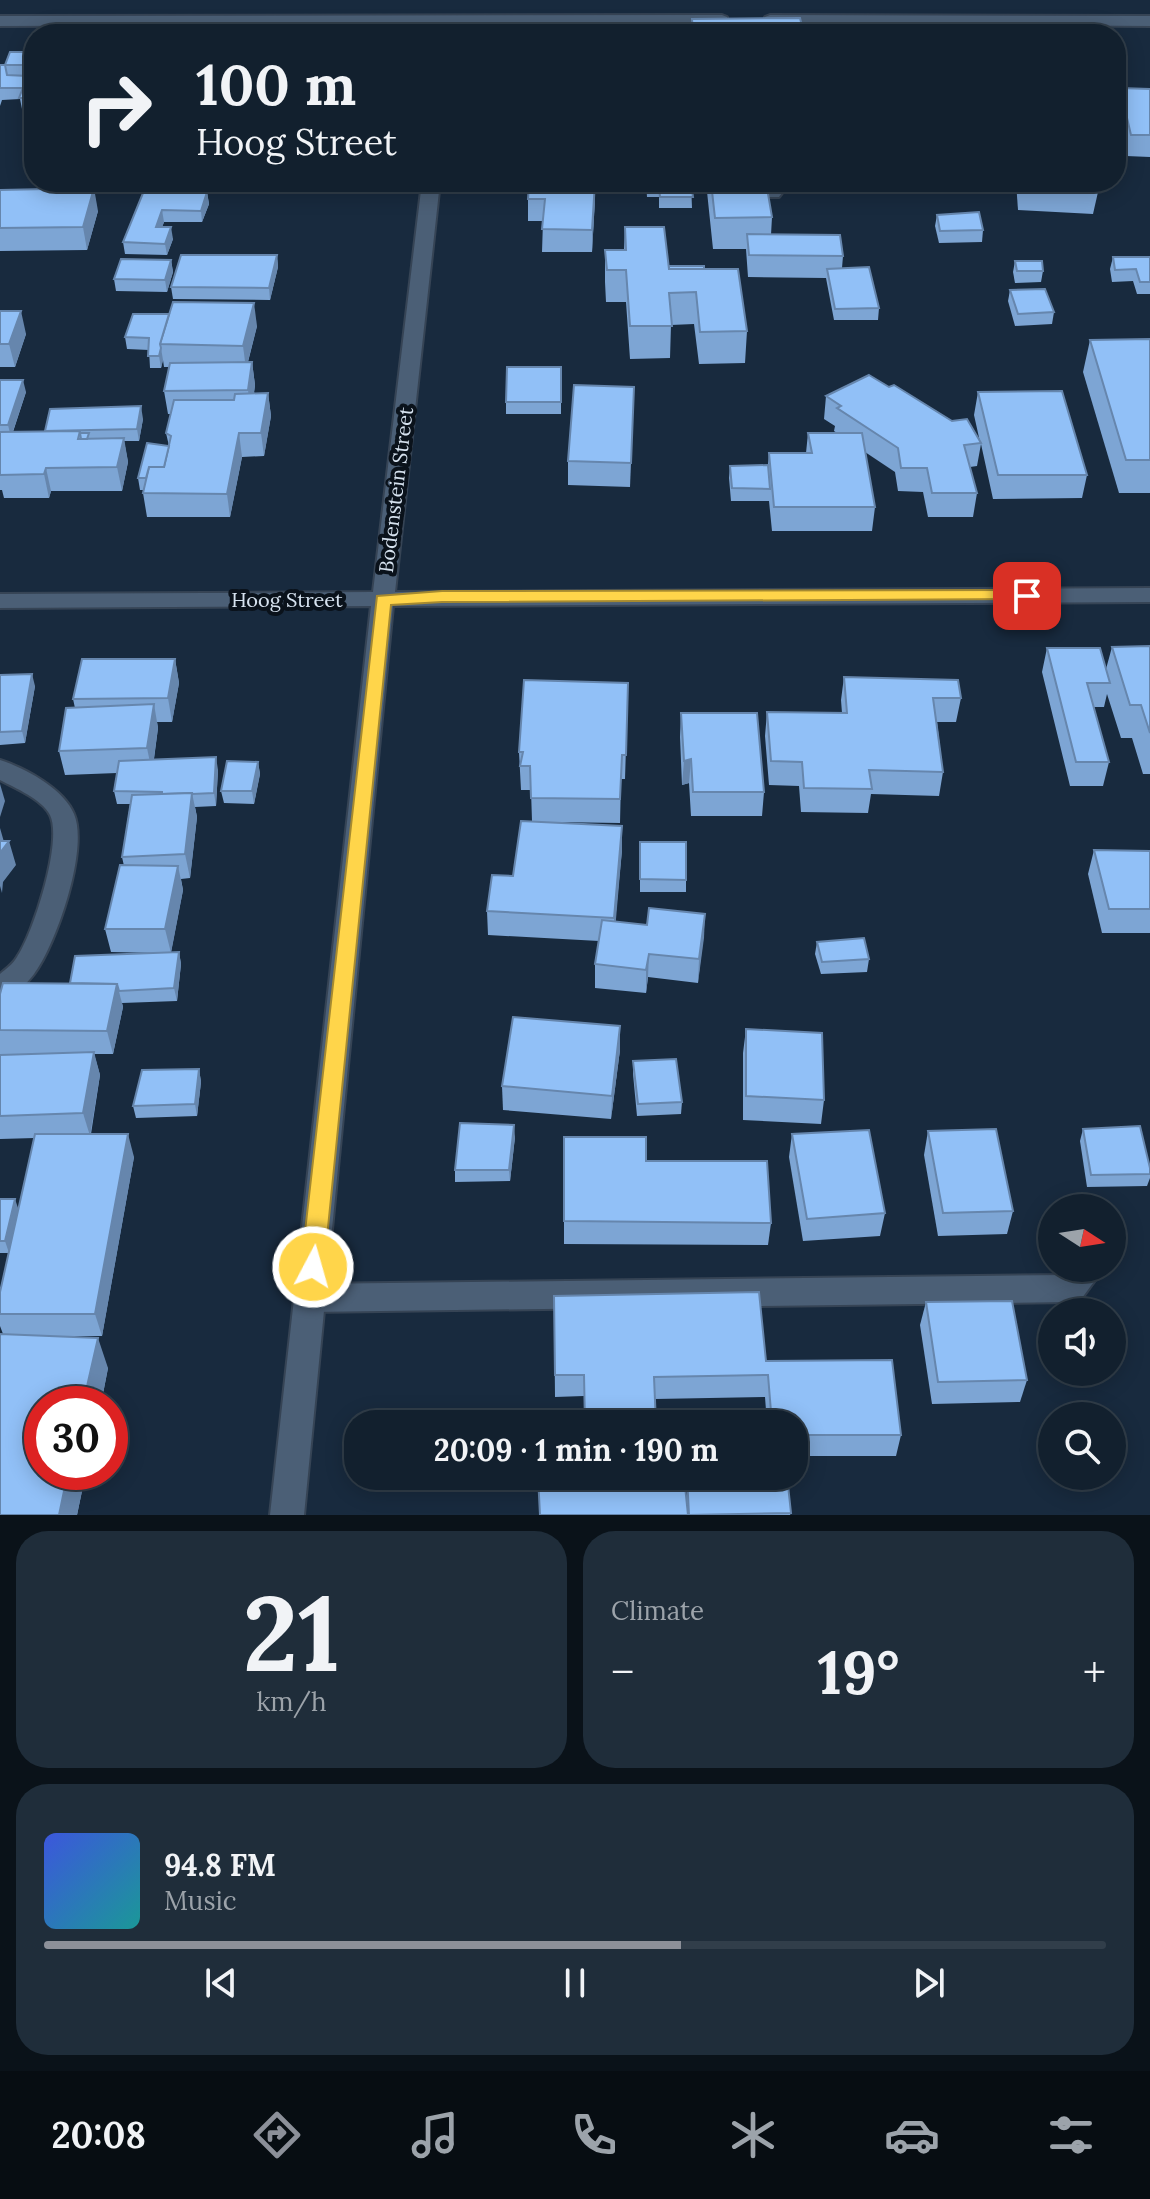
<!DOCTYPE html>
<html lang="en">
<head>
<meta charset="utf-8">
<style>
  body { margin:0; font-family:Lora,serif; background:#1f2d3a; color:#f1f3f6; height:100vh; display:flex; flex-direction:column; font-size:30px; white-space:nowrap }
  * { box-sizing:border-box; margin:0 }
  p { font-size:26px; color:#9ca3aa }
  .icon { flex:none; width:44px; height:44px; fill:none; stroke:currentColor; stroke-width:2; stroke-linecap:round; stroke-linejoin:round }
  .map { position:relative; height:1515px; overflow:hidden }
  .sheet { display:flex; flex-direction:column; gap:16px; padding:16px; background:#0a1219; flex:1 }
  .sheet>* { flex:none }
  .top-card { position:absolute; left:24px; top:24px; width:1102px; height:168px; border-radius:32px; box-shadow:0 4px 20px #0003,0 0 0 2px #313e4a; background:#12202e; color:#f1f3f6; overflow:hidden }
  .needle { width:52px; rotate:102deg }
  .fabs { position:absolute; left:1038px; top:1194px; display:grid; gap:16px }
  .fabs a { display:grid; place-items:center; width:88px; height:88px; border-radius:50%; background:#12202e; box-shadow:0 4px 20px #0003,0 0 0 2px #313e4a; font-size:40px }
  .speed { position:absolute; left:24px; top:1386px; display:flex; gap:16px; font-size:40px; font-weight:700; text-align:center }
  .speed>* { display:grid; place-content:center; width:104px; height:104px; border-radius:50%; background:#12202e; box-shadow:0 4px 20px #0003,0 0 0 2px #313e4a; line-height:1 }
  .speed .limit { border:12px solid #d22; background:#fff; color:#111 }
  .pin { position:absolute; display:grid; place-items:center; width:68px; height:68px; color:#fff; margin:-34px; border-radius:16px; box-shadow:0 4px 12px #0006 }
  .me { position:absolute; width:88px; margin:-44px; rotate:6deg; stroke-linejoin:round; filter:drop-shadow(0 0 6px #0008) }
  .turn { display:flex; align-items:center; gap:28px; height:168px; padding:0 40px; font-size:36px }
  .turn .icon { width:104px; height:104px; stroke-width:2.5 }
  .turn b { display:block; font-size:56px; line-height:68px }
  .big { font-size:60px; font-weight:800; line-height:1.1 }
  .sheet .card { flex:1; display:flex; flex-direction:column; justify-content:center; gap:12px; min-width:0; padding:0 28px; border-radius:32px; background:#1f2d3a }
  .sheet .dial { align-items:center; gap:0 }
  .dial b { font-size:104px; line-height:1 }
  .song { display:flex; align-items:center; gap:24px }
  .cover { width:96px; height:96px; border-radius:12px; background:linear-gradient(135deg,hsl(230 70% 55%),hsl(180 70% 35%)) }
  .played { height:8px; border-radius:4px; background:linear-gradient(90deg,#8c9099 60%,#313e4a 60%) }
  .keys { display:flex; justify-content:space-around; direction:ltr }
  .heat { display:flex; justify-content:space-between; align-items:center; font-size:44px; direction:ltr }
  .sheet .tiles { flex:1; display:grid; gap:16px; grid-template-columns:1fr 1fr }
  .card:last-child { grid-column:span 2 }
  .trip { position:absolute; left:344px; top:1410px; width:464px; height:80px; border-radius:32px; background:#12202e; box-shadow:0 4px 20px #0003,0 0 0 2px #313e4a; font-weight:800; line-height:80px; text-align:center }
  .tabs { display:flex; height:128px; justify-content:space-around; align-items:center; background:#070d12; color:#9ca3aa }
  .tabs .icon { width:56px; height:56px }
  .tabs .current { color:#8c9099 }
  .tabs b { font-size:36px; color:#f1f3f6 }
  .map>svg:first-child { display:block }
</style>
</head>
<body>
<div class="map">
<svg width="1150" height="1515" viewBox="0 0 1150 1515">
  <rect width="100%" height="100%" fill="#182a3e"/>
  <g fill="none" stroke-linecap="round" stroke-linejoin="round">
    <defs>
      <g id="lane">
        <path d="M762,182H780L782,193L779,197H767Z"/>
        <path d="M1070,1268H1104L1082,1298L1071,1302L309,1312L298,1308L294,1298L298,1288L309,1284L1064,1275Z"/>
      </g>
      <g id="street">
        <path d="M722,15L727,17V23L0,26V16Z"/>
        <path d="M770,15L1150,16V26L765,23V17Z"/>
        <path d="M422,182H440L395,592L1150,588V602L393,606L304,1515H270L371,606L0,608V594L373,592Z"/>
        <path d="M0,760C25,768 64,789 74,814C89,849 56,945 34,974C26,985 14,995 0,1000V974C6,969 13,964 17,957C33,934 63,841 50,815C42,799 15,788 0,780Z"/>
      </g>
    </defs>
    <use href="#lane" stroke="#364455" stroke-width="4"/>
    <use href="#street" stroke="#364455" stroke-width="4"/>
    <use href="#lane" fill="#4b5f76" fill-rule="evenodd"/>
    <use href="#street" fill="#4b5f76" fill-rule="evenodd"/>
  </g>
  <g fill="#7da5d4">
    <path d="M34,52V120L24,119L20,99L2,100L0,106V65H5Z"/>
    <path d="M1120,88L1150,89V157L1126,156L1116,109Z"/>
    <path d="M646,182H691L692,208H659V197H647Z"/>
    <path d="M706,182H766L772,217L771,235L843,256L842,268L879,308L878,320H834L826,278L748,277L746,249H713Z"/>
    <path d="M1016,182H1096L1098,192L1093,214L1018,210Z"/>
    <path d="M0,190L98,211L87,250L0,251Z"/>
    <path d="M207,192L209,204L202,222H164L162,227L173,239L167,255L125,254L123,242L143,193Z"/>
    <path d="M528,199H595L592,252H542L543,221H528Z"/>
    <path d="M937,215L983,230L982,242L939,243L935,226Z"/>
    <path d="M625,227L669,266L704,269L747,331L745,363L699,364L694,324L671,325L670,358L630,359L626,302H606L605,282V250H624Z"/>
    <path d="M277,255L278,267L270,300L173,299L171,287Z"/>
    <path d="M1113,257H1150V294H1137L1133,281L1112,282L1110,269Z"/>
    <path d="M171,260L173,272L167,292L116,291L114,279Z"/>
    <path d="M1015,261L1043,271L1041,282L1015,283L1013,272Z"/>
    <path d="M1010,290L1054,312L1052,324L1015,326L1008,301Z"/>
    <path d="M0,311L26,334L15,367H0Z"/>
    <path d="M257,326L248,362H252L255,385L254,393H268L271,416L264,456L242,457L230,517H147L143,493L144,490H140L138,478L169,446L166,433L171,414H168L164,391L169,367H164L163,360L161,368H150L149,350L127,349L125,337Z"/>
    <path d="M1150,339V493H1119L1083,372L1090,340Z"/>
    <path d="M561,367V414H506V402Z"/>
    <path d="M0,380L26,392L13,432L45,431L143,419L139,441H124L128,462L122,491H51L49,498H4L2,490H0Z"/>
    <path d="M634,387L630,487L568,485V461Z"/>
    <path d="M889,387L980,442L974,415L978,392L1087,475L1082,498L993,499L981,444L977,466L970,467L977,493L973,517H928L923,492L898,491L895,472L865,452L875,507L872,531H772L769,501H731L729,478L730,466L768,465L769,453H806L808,433H837L834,431L835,426L824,419L826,396Z"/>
    <path d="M1150,646V774H1143L1132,738H1121L1107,694L1104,707H1094L1109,762L1103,786H1070L1042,672L1047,648L1106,669L1112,647Z"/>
    <path d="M175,659L179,683L172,722H157L158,728L154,759L218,770L216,806L195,807L197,817L190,878L181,879L183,890L171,952H179L181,964L177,1001L122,1003L123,1007L113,1054H94L100,1075L91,1134L134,1157L102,1336H47L108,1368L101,1404H42L86,1472L77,1515H0L3,1334L0,1326V1292L9,1253H0V1199L19,1209L35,1138L0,1139V1055L27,1054H0V994L70,983L156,953L111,952L105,929L124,866L122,857L130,804H117L114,791L117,773L65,775L59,751L75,708L73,699Z"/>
    <path d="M0,675L35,686L25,743L0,745Z"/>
    <path d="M844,677L961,698L956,722H937L943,772L939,796L871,794L868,813L801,812L799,786L769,785L765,736L767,712L842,713L841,700Z"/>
    <path d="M628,683L625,779H621L620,823L553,822L622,826V850L615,922L647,925L705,914L698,983L648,977L646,993L595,988V964L599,941L488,935L487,911L513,876L532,821L531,790H521L519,752Z"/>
    <path d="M681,713L764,792L762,816H691L689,783L682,785L680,737Z"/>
    <path d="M258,762L260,774L254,804L224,803L221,791Z"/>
    <path d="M640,842L686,880V892H640Z"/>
    <path d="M1094,850L1150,851V933H1102L1088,874Z"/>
    <path d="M817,942L869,959L867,972L821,974L815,954Z"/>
    <path d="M620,1026V1050L611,1119L503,1110L502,1086Z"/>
    <path d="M746,1029L824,1100L821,1124L743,1120V1053Z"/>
    <path d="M633,1061L682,1102L681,1114L637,1116L633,1074Z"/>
    <path d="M199,1069L201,1082L197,1116L136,1118L133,1106Z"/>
    <path d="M1083,1129L1150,1168V1178L1147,1186L1087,1187L1080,1141Z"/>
    <path d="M928,1131L1013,1211L1007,1234L938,1236L924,1155Z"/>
    <path d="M792,1134L885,1213L880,1236L803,1241L789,1157Z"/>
    <path d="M515,1137L510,1181L455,1182V1170Z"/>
    <path d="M564,1137L646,1161L771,1223L768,1245L564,1244Z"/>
    <path d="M554,1296L766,1361L901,1435L896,1456H794V1424H767L765,1397L655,1399L584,1396L555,1397Z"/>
    <path d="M926,1302L1027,1380L1020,1402L932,1404L920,1325Z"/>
    <path d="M687,1476L791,1513L790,1515H539L687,1504Z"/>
  </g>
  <g fill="#6686ad">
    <path d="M595,182V199L592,252V230Z"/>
    <path d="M94,188L98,211L87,250L83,227Z"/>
    <path d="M207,192L209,204L202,222L201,211Z"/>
    <path d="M162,210L164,222L158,239L156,227Z"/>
    <path d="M171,227L173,239L167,255L165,244Z"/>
    <path d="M277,255L278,267L270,300L269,288Z"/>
    <path d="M171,260L173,272L167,292L165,280Z"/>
    <path d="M254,303L257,326L246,369L243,346Z"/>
    <path d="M21,311L26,334L15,367L9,344Z"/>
    <path d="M161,348L163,360L161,368L159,356Z"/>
    <path d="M252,362L255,385L251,413L248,390Z"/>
    <path d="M23,380L26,392L11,437L8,425Z"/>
    <path d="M268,393L271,416L264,456L261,433Z"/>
    <path d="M141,406L143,419L139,441L137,429Z"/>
    <path d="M239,433L242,457L230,517L227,494Z"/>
    <path d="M124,438L128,462L122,491L117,467Z"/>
    <path d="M46,468L51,491L49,498L44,474Z"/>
    <path d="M175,659L179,683L172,722L168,698Z"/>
    <path d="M32,674L35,686L25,743L22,731Z"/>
    <path d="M154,704L158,728L152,772L147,748Z"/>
    <path d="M216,757L218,770L216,806L214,793Z"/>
    <path d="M691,759L689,783L682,785L684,761Z"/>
    <path d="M258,762L260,774L254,804L252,791Z"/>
    <path d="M0,784L5,801L0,817Z"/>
    <path d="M192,793L197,817L190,878L185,854Z"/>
    <path d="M622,826V850L614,942V918Z"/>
    <path d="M0,828L4,842L9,841L16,865L3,882L2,893L0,886Z"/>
    <path d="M178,866L183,890L171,953L165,929Z"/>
    <path d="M705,914L704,938L698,983L699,959Z"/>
    <path d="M179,952L181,964L177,1001L174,988Z"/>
    <path d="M649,954L648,977L646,993V970Z"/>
    <path d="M117,984L123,1007L113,1054L107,1031Z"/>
    <path d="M620,1026V1050L611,1119L612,1096Z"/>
    <path d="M94,1052L100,1075L90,1136L83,1113Z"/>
    <path d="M199,1069L201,1082L197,1116L195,1104Z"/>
    <path d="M514,1125L515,1137L510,1181L509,1170Z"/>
    <path d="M128,1134L134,1157L102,1336L95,1314Z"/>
    <path d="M15,1199L19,1211L9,1253L5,1241Z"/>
    <path d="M98,1338L108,1368L101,1404H83Z"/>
    <path d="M68,1472H86L77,1515H59Z"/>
  </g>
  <g fill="#91c0f7" stroke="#6686ad" stroke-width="2">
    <path d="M800,18L804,34H693L692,19Z"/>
    <path d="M10,52H34V98H19L32,65H5Z"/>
    <path d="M0,65H5L7,75L28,76L23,88H0Z"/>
    <path d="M1120,88L1150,89V135H1131Z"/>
    <path d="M529,182H595L592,230L542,229L545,199H528Z"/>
    <path d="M647,182H691L693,197H660L659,186H648Z"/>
    <path d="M711,182H766L772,217L715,218Z"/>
    <path d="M1022,182H1096L1098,192L1022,188Z"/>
    <path d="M94,188L83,227L0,228V190Z"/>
    <path d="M207,192L201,211L162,210L156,227H171L165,244L123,242L143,193Z"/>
    <path d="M979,212L983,230L940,231L937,215Z"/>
    <path d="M625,227H664L669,269H738L747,331L700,332L696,292L669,293L672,326H630L626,270H607L605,250H626Z"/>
    <path d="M747,234L840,235L843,256L749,255Z"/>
    <path d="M181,255H277L269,288L171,287Z"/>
    <path d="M1113,257H1150V282H1140L1136,269L1115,270Z"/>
    <path d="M121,259L171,260L165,280L114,279Z"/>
    <path d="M1015,261H1042L1043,271H1017Z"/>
    <rect x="669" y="266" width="35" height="3"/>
    <path d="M869,267L879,308L835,309L827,269Z"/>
    <path d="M1045,289L1054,312L1018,314L1010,290Z"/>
    <path d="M173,302L254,303L243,346L160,344Z"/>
    <path d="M0,311H21L9,344H0Z"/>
    <path d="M133,314H169L160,344L161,348L159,356H148L149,338L125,337Z"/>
    <path d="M1150,339V460H1126L1090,340Z"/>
    <path d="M252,362L248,390L164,391L170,363Z"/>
    <path d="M507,367H561V402H506Z"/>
    <path d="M869,375L889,387L894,385L952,421L967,419L981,443L964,445L977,493H932L927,468H901L898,448L837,408L841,406L826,396Z"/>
    <path d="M0,380H23L8,425H0Z"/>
    <path d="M574,385L634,387L631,463L568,461Z"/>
    <path d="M1062,391L1087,475H998L978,392Z"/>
    <path d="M268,393L261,433H239L227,494L143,493L149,467H164L171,436L166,433L174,400H234L235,394Z"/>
    <path d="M141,406L137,429L45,431L50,409Z"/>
    <path d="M80,431L78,439L124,438L117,467L46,468L44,474L0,475V432Z"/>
    <path d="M80,433H89L87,439H81Z"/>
    <path d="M808,433H862L875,507H774L769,453H812Z"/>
    <path d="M147,443L169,446L164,467H149L146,478H138Z"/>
    <path d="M768,465L770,489L732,488L730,466Z"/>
    <path d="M1150,646V733L1141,705H1130L1112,647Z"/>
    <path d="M1047,648H1100L1110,683H1087L1109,762H1076Z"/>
    <path d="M82,659H175L168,698L73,699Z"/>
    <path d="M32,674L22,731L0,732V675Z"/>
    <path d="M844,677L958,680L961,698H933L943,772L869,770L872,789L804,788L802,762L771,761L767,712L847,713Z"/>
    <path d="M524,680L628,683L626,755H622L620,799L531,798L530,766H520L523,752H519Z"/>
    <path d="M154,704L147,748L59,751L66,708Z"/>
    <path d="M681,713H757L764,792H693L691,759L684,761Z"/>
    <path d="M216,757L214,793L192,794V793L162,794V792L114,791L119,761Z"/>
    <path d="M227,761L258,762L252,791H221Z"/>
    <path d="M192,793L185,854L122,857L132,795Z"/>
    <path d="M521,821L622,826L614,918L487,911L492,875L513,876Z"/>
    <path d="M0,841H9L0,853Z"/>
    <path d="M640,842H686V880L640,879Z"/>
    <path d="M1094,850L1150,851V909H1109Z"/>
    <path d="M120,865L178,866L165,929H105Z"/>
    <path d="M649,908L705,914L699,959L649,954L646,970L595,964L602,920L647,925Z"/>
    <path d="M864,938L869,959L822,962L817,942Z"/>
    <path d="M179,952L174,988L119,991L117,984L70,983L75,956Z"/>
    <path d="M3,983L117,984L107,1031L0,1030V994Z"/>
    <path d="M513,1017L620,1026L612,1096L502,1086Z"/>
    <path d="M746,1029L822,1033L824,1100L746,1096Z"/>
    <path d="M94,1052L83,1113L0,1116V1055Z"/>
    <path d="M676,1059L682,1102L638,1104L633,1061Z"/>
    <path d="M199,1069L195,1104L133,1106L142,1070Z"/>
    <path d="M460,1123L514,1125L509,1170H455Z"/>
    <path d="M1140,1126L1150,1168V1174L1091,1175L1083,1129Z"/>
    <path d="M996,1129L1013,1211L943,1213L928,1131Z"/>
    <path d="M869,1130L885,1213L807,1219L792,1134Z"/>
    <path d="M35,1134H128L95,1314H0V1292Z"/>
    <path d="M564,1137H646V1161H767L771,1223L564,1221Z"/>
    <path d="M0,1199H15L5,1241H0Z"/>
    <path d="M759,1292L766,1361L892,1360L901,1435H794V1424H772L768,1375L654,1377L656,1424H585L584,1375H555L554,1296Z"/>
    <path d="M1012,1301L1027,1380L938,1382L926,1302Z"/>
    <path d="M0,1334L98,1338L83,1404H42V1472H68L59,1515H0Z"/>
    <path d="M538,1476H684L688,1515H540Z"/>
    <path d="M687,1476H787L791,1513L689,1515Z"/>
  </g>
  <path fill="#ffd54a" stroke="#a68a30" stroke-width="2" d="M1027,590L1033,592L1035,596L1033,599L442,602L391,605L324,1267L321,1274L313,1277L305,1274L301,1267L377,596L442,591Z"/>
  <g text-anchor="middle" stroke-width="8" stroke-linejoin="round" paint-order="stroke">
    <g font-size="20" fill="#d6e2ef" stroke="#0a121b">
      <text transform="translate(396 490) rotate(-83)" y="7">Bodenstein Street</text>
      <text x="287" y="607">Hoog Street</text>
    </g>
  </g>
</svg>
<div class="fabs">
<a><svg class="needle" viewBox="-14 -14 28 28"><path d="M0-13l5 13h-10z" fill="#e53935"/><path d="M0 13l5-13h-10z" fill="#9ca3aa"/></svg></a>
<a><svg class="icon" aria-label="sound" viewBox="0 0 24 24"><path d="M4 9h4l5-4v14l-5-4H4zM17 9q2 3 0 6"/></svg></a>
<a><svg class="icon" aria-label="search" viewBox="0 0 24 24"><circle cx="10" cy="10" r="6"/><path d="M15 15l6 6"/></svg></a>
</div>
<div class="speed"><div class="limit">30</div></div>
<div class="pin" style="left:1027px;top:596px;background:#d93025"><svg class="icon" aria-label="arrive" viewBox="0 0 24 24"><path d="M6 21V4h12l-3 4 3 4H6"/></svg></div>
<svg class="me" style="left:313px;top:1267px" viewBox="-20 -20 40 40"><circle r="17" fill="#ffd54a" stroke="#fff" stroke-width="3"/><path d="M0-11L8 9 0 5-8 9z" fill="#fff"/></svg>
<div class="trip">20:09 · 1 min · 190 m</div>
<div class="top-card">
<div class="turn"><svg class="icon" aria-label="right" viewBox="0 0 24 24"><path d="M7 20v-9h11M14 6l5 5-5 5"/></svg><div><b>100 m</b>Hoog Street</div></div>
</div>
</div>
<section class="sheet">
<div class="tiles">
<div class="card dial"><b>21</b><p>km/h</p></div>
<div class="card"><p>Climate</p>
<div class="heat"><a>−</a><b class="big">19°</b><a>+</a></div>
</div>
<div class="card">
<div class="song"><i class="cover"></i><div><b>94.8 FM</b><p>Music</p></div></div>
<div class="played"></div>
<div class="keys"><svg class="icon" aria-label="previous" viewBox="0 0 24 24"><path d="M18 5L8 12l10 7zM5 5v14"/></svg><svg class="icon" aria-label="pause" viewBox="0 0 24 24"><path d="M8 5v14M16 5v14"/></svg><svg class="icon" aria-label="next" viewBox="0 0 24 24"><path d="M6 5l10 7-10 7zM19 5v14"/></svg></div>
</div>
</div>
</section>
<nav class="tabs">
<b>20:08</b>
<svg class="icon current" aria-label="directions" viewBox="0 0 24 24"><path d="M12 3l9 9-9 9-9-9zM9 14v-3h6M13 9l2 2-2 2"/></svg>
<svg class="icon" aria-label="music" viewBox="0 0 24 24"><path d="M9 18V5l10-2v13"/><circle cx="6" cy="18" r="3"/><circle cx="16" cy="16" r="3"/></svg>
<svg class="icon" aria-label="phone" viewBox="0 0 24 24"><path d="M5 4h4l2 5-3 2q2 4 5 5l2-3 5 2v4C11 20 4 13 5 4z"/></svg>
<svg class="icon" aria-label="climate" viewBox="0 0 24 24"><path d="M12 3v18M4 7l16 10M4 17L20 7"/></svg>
<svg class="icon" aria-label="car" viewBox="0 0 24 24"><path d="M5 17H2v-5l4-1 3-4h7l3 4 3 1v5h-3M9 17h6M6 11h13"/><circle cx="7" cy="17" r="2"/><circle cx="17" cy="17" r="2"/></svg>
<svg class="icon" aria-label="filters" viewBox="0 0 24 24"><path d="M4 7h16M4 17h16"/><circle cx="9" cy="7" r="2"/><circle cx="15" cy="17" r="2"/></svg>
</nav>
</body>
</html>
